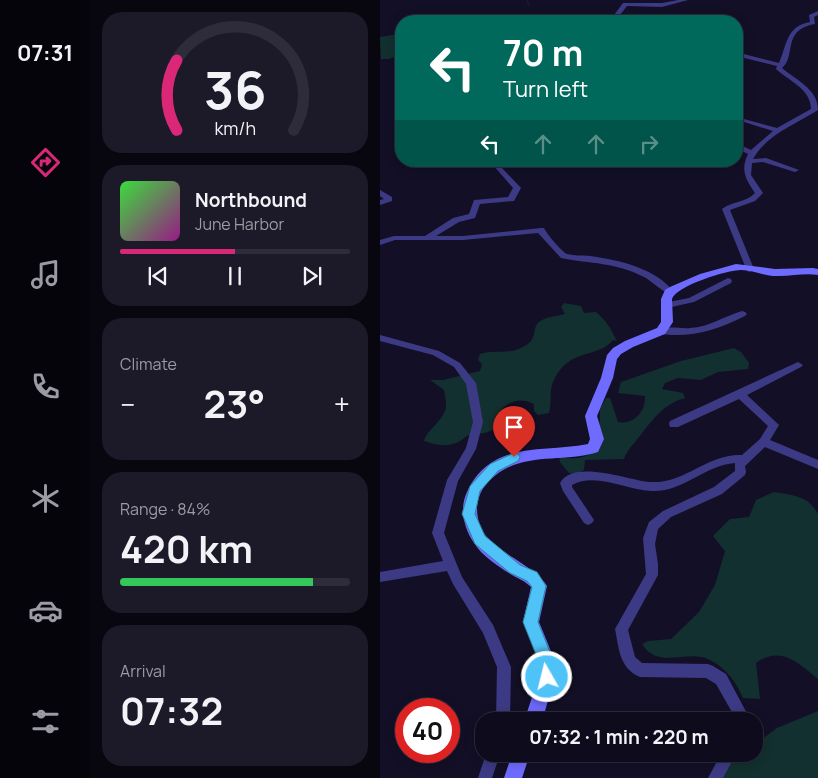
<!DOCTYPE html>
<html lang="en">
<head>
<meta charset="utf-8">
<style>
  body { margin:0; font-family:Manrope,sans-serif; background:#1c1929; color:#f1f3f6; height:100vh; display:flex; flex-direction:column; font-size:19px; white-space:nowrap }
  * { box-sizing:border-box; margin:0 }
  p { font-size:16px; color:#9b9ba3 }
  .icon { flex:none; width:28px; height:28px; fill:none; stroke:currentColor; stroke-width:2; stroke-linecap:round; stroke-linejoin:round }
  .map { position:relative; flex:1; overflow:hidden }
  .details { display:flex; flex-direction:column; gap:12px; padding:12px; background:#08060f; width:290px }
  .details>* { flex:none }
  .banner { position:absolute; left:15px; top:15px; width:348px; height:152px; border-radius:20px; box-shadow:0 2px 12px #0003,0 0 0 1px #2e2b3b; background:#00695c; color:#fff; overflow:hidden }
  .speed { position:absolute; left:15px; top:698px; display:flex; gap:10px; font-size:25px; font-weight:700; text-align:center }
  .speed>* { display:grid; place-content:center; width:65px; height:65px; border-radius:50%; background:#0e0b1c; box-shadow:0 2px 12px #0003,0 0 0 1px #2e2b3b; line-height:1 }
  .speed .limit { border:8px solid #d22; background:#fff; color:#111 }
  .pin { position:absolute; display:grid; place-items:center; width:42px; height:42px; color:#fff; margin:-51px -21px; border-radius:50% 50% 50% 0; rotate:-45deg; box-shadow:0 0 5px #0007 }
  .pin .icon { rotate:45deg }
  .me { position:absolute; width:55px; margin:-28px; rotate:352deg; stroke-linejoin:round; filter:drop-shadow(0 0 4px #0008) }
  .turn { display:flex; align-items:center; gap:18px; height:105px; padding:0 25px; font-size:22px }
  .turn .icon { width:65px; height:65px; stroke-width:2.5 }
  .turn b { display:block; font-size:35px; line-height:42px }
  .lanes { display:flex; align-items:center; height:48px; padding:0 25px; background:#0003; justify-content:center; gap:25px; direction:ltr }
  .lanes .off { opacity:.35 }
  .big { font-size:38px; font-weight:700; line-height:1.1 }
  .details .tile { flex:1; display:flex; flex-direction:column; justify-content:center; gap:8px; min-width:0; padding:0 18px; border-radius:20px; background:#1c1929 }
  .details .dial { align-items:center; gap:0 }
  .dial svg { height:130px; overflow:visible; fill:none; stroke:#2e2b3b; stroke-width:7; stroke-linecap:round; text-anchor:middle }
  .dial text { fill:#f1f3f6; stroke:none }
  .song { display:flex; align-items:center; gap:15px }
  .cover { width:60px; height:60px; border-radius:8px; background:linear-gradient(135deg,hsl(120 70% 55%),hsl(310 70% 35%)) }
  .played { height:5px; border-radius:2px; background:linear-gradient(90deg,#db2777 50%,#2e2b3b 50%) }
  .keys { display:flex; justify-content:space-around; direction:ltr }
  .heat { display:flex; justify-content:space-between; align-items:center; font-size:28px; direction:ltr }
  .charge { height:8px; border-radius:4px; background:linear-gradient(90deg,#34c759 84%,#2e2b3b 0) }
  .trip { position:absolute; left:95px; top:712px; width:288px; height:50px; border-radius:20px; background:#0e0b1c; box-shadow:0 2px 12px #0003,0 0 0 1px #2e2b3b; font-weight:700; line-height:50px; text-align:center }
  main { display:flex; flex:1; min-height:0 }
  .menu { display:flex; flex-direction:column; width:90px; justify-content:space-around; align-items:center; background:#06040b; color:#9b9ba3 }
  .menu .icon { width:35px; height:35px }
  .menu .current { color:#db2777 }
  .menu b { font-size:22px; color:#f1f3f6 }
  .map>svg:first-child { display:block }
</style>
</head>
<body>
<main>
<nav class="menu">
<b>07:31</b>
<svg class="icon current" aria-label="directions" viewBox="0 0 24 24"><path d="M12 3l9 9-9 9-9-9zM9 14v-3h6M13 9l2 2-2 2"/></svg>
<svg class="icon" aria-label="music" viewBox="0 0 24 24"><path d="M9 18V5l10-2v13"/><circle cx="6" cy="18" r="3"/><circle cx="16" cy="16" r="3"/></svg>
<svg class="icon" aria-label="phone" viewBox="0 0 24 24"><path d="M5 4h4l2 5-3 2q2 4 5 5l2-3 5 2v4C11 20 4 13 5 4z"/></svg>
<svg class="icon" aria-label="climate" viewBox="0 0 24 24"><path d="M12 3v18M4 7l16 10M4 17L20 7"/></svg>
<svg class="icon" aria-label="car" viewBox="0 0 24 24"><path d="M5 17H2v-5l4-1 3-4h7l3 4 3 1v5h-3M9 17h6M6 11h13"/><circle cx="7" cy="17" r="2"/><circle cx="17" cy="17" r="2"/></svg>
<svg class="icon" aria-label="filters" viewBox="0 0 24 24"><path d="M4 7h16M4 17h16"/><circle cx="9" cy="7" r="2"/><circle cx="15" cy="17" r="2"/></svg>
</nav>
<section class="details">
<div class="tile dial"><svg viewBox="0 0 100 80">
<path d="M14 69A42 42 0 1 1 86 69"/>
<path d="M14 69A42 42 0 0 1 14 26" stroke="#db2777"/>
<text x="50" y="56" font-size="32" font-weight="700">36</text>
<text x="50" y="72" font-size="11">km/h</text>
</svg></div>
<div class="tile">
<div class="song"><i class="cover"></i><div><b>Northbound</b><p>June Harbor</p></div></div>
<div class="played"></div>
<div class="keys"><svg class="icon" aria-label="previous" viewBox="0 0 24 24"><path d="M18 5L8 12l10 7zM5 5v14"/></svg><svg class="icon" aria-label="pause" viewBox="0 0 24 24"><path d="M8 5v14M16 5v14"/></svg><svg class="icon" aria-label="next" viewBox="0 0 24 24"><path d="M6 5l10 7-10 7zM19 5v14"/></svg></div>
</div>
<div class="tile"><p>Climate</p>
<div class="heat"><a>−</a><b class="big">23°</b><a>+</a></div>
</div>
<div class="tile"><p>Range · 84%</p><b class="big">420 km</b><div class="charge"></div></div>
<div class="tile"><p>Arrival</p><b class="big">07:32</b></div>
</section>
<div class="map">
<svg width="438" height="778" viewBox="0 0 438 778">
  <rect width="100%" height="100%" fill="#130f26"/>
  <g fill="#12302f">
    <path d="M12,35L21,36V54L9,59H1L0,37Z"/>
    <path d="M184,303L201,306L204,313L216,312C226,320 231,329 237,341L233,340C218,359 188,347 173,382C169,391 172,403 169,413L158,415L154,411V404C138,395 123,404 115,418L117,427C109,434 100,433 90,435C85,436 84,439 80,441C68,448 56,445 44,441C48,428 65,420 66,406C66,401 65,395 64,390L50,380H63L100,371L102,364L98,360L100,354C114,349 130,355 143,347C159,339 151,329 159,322C164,317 178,316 185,314L181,307Z"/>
    <path d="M354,348L361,352L369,363L368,369L338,372L321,380L298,378L285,383L282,389L303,393L305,398C284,404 275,417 262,433C256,442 248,448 244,459L205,460L204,470L197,474L189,473L180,462L179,457C193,460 209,458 219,448L220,409L226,398H230L238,422C253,425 266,412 265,396L238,393L241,382L301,361Z"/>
    <path d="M394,492C413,495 429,496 438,514V679C418,663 401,645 376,663L380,699L363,698C356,682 347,669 330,660C308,648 279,671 262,644L268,641L291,639L319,612L335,585L345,551L333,536L350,519L369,517L376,500Z"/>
    <path d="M438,711V778H328L361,754H374V745L397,728Z"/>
  </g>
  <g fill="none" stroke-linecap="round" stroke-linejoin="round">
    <path stroke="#0c2248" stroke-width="1" d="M147,0L149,6"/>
    <g fill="#3d3a85" fill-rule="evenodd">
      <path d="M298,0H308L282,7L247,6L240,15L241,21H235L234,15L243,3H282Z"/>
      <path d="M438,11V15L434,17L435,24C401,30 417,56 402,68C416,80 438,89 438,110C416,124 386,135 373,159L386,158L419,170L415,172L383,162L372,163L371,175L383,193L375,201L350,210L374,269L370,272L367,271L342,209C352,201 366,203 375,193C366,180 360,170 368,154L356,148V143L371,150L393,131L361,121L364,119L397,128L431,109C431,89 409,81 396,69L397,66L356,56V52L399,63C407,45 406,26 430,22L429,15Z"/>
      <path d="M115,161H123L121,165L122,168L141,188L134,201L100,204L95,218L79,222L56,236H83L161,228H164C166,233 182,252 187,254C194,256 203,255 210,256C239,260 275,268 294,292L293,294C285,295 272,281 264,277C235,262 211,264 181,258L158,233L83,240H15L0,245V240L14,236H45L73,218L89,214L94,200L128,197L133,188L113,165Z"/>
      <path d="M0,190L12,197V201L0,205V200L4,199L0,196Z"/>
      <path d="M348,278L351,279L352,281L351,283L314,302L287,308L283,305L284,303L309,298Z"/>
      <path d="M362,311L365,312L367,314L365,316C341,328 319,336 291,335C285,334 280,335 276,331C283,325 301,329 310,328C330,327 344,316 362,311Z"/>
      <path d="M0,335L59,351L80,363L96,383L103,422L96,449L78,481L64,533L82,577L113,625L131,667L130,721H116L117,667L103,633L73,584L67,571L0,582V572L63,561L52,533L67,480L86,448L93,422L86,384L74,367L53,355L0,341Z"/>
      <path d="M418,362L423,365L421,367L367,395L399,425L390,440L438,460V469L385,447L365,466L366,472L365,475L342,494L291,517L278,529L275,544L278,564V575L248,630L255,657L262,663L328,664L333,666L346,674L371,721H357L336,684L326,678L260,677C239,668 239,648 235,629L266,574L263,538L269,522L283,511L334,487L355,471V463C325,465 302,493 271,491C246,490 216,472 192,485V487L214,520L212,523L208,525L204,523L183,491L180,483C194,458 250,481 271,482C304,484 329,453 362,455L380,439L388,426L359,399L298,427H290L289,424L290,421Z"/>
      <path d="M106,754H120L112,778H98Z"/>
      <path d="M341,754H356L343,778H328Z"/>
    </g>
    <g fill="#6f6bff" fill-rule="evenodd">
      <path d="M356,264L395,269L433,268L438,269V275C425,273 413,276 399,276C386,277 374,270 361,270C347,270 296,286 292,299L293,322L285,334L253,347L241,354L237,359L233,378L217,416L224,439L218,452C179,464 142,450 110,480C102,488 98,496 97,507C97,523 102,534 114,544C128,556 160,572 167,586L159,622L175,661V677L162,721H144L159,677V661L143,622L151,587C145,581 139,579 132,575C119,567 102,556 94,543C84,529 79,508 87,492C111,440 163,453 208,444L210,439L205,416L221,378L227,355L233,348L245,341L277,328L281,322V299L285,290L290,287L320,274Z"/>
      <path d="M132,754H150L142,778H124Z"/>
    </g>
  </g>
  <path fill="#4fc3f7" stroke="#337fa1" d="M134,453L138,454L140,457L138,461L118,471L100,491L95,514L105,536L140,565L157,572L166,586L158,622L174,662V677L172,682L167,684L161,682L159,677V662L143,622L152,587L147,581L130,573L95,544L82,514L90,486L110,464Z"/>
</svg>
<div class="speed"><div class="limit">40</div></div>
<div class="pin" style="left:134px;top:457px;background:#d93025"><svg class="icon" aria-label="arrive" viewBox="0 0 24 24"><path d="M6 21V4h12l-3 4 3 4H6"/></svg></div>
<svg class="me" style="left:167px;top:677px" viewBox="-20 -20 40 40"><circle r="17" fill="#4fc3f7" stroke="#fff" stroke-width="3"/><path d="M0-11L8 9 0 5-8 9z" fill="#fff"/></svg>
<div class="trip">07:32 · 1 min · 220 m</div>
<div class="banner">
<div class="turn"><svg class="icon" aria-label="left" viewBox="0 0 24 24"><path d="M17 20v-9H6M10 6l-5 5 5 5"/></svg><div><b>70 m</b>Turn left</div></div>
<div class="lanes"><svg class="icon" aria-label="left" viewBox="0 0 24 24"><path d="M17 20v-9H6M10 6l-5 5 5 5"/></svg><svg class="icon off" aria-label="ahead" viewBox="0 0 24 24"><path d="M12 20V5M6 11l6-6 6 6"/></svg><svg class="icon off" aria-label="ahead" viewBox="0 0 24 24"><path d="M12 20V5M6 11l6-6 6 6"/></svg><svg class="icon off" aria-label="right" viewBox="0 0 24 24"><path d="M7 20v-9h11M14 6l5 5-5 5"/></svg></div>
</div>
</div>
</main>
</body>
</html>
